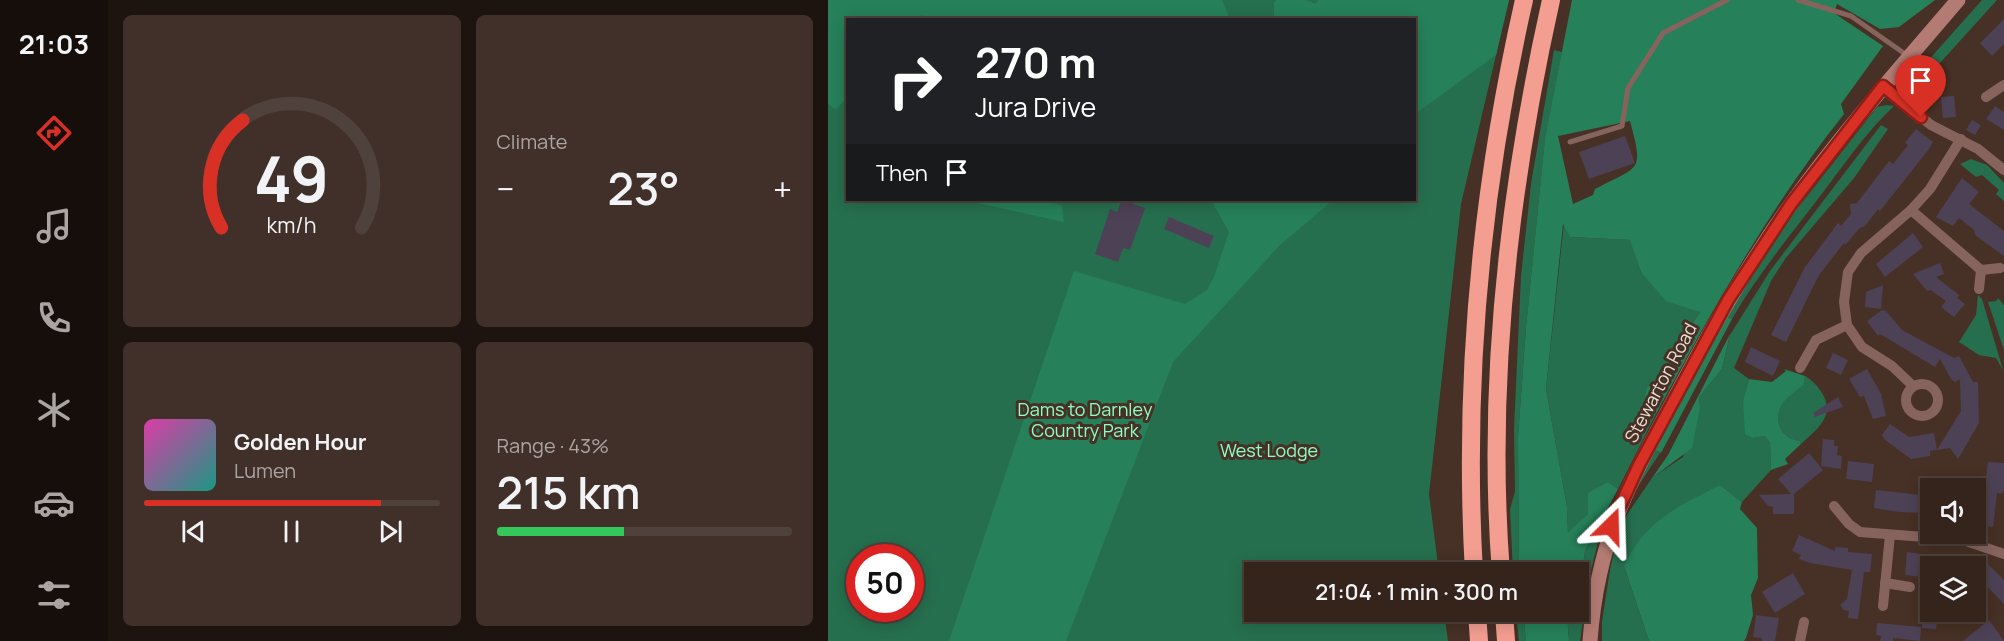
<!DOCTYPE html>
<html lang="en">
<head>
<meta charset="utf-8">
<style>
  body { margin:0; font-family:Manrope,sans-serif; background:#403029; color:#f1f3f6; height:100vh; display:flex; flex-direction:column; font-size:22px; white-space:nowrap }
  * { box-sizing:border-box; margin:0 }
  p { font-size:20px; color:#aaa4a3 }
  .icon { flex:none; width:33px; height:33px; fill:none; stroke:currentColor; stroke-width:2; stroke-linecap:round; stroke-linejoin:round }
  .map { position:relative; flex:1; overflow:hidden }
  .panel { display:flex; flex-direction:column; gap:15px; padding:15px; background:#1d140f; width:720px }
  .panel>* { flex:none }
  .top-card { position:absolute; left:18px; top:18px; width:570px; height:183px; border-radius:0px; box-shadow:0 3px 15px #0003,0 0 0 2px #4f413b; background:#202124; color:#fff; overflow:hidden }
  .buttons { position:absolute; left:1092px; top:478px; display:grid; gap:12px }
  .buttons a { display:grid; place-items:center; width:66px; height:66px; border-radius:0px; background:#35241c; box-shadow:0 3px 15px #0003,0 0 0 2px #4f413b; font-size:30px }
  .speed { position:absolute; left:18px; top:544px; display:flex; gap:12px; font-size:30px; font-weight:700; text-align:center }
  .speed>* { display:grid; place-content:center; width:78px; height:78px; border-radius:50%; background:#35241c; box-shadow:0 3px 15px #0003,0 0 0 2px #4f413b; line-height:1 }
  .speed .limit { border:9px solid #d22; background:#fff; color:#111 }
  .pin { position:absolute; display:grid; place-items:center; width:51px; height:51px; color:#fff; margin:-62px -26px; border-radius:50% 50% 50% 0; rotate:-45deg; box-shadow:0 0 6px #0007 }
  .pin .icon { rotate:45deg }
  .me { position:absolute; width:66px; margin:-33px; rotate:22deg; stroke-linejoin:round; filter:drop-shadow(0 0 4px #0008) }
  .turn { display:flex; align-items:center; gap:21px; height:126px; padding:0 30px; font-size:27px }
  .turn .icon { width:78px; height:78px; stroke-width:2.5 }
  .turn b { display:block; font-size:42px; line-height:51px }
  .then { display:flex; align-items:center; height:57px; padding:0 30px; background:#0003; gap:12px; font-size:22px }
  .big { font-size:45px; font-weight:600; line-height:1.1 }
  .panel .tile { flex:1; display:flex; flex-direction:column; justify-content:center; gap:9px; min-width:0; padding:0 21px; border-radius:9px; background:#403029 }
  .panel .dial { align-items:center; gap:0 }
  .dial svg { height:156px; overflow:visible; fill:none; stroke:#4f413b; stroke-width:7; stroke-linecap:round; text-anchor:middle }
  .dial text { fill:#f1f3f6; stroke:none }
  .song { display:flex; align-items:center; gap:18px }
  .cover { width:72px; height:72px; border-radius:9px; background:linear-gradient(135deg,hsl(320 70% 55%),hsl(170 70% 35%)) }
  .played { height:6px; border-radius:3px; background:linear-gradient(90deg,#d93025 80%,#4f413b 80%) }
  .keys { display:flex; justify-content:space-around; direction:ltr }
  .heat { display:flex; justify-content:space-between; align-items:center; font-size:33px; direction:ltr }
  .charge { height:9px; border-radius:4px; background:linear-gradient(90deg,#34c759 43%,#4f413b 0) }
  .panel .tiles { flex:1; display:grid; gap:15px; grid-template-columns:repeat(2,1fr) }
  .trip { position:absolute; left:416px; top:562px; width:345px; height:60px; border-radius:0px; background:#35241c; box-shadow:0 3px 15px #0003,0 0 0 2px #4f413b; font-weight:600; line-height:60px; text-align:center }
  main { display:flex; flex:1; min-height:0 }
  .menu { display:flex; flex-direction:column; width:108px; justify-content:space-around; align-items:center; background:#150e0b; color:#aaa4a3 }
  .menu .icon { width:42px; height:42px }
  .menu .active { color:#d93025 }
  .menu b { font-size:27px; color:#f1f3f6 }
  .map>svg:first-child { display:block }
</style>
</head>
<body>
<main>
<nav class="menu">
<b>21:03</b>
<svg class="icon active" aria-label="directions" viewBox="0 0 24 24"><path d="M12 3l9 9-9 9-9-9zM9 14v-3h6M13 9l2 2-2 2"/></svg>
<svg class="icon" aria-label="music" viewBox="0 0 24 24"><path d="M9 18V5l10-2v13"/><circle cx="6" cy="18" r="3"/><circle cx="16" cy="16" r="3"/></svg>
<svg class="icon" aria-label="phone" viewBox="0 0 24 24"><path d="M5 4h4l2 5-3 2q2 4 5 5l2-3 5 2v4C11 20 4 13 5 4z"/></svg>
<svg class="icon" aria-label="climate" viewBox="0 0 24 24"><path d="M12 3v18M4 7l16 10M4 17L20 7"/></svg>
<svg class="icon" aria-label="car" viewBox="0 0 24 24"><path d="M5 17H2v-5l4-1 3-4h7l3 4 3 1v5h-3M9 17h6M6 11h13"/><circle cx="7" cy="17" r="2"/><circle cx="17" cy="17" r="2"/></svg>
<svg class="icon" aria-label="filters" viewBox="0 0 24 24"><path d="M4 7h16M4 17h16"/><circle cx="9" cy="7" r="2"/><circle cx="15" cy="17" r="2"/></svg>
</nav>
<section class="panel">
<div class="tiles">
<div class="tile dial"><svg viewBox="0 0 100 80">
<path d="M14 69A42 42 0 1 1 86 69"/>
<path d="M14 69A42 42 0 0 1 25 14" stroke="#d93025"/>
<text x="50" y="56" font-size="32" font-weight="700">49</text>
<text x="50" y="72" font-size="11">km/h</text>
</svg></div>
<div class="tile"><p>Climate</p>
<div class="heat"><a>−</a><b class="big">23°</b><a>+</a></div>
</div>
<div class="tile">
<div class="song"><i class="cover"></i><div><b>Golden Hour</b><p>Lumen</p></div></div>
<div class="played"></div>
<div class="keys"><svg class="icon" aria-label="previous" viewBox="0 0 24 24"><path d="M18 5L8 12l10 7zM5 5v14"/></svg><svg class="icon" aria-label="pause" viewBox="0 0 24 24"><path d="M8 5v14M16 5v14"/></svg><svg class="icon" aria-label="next" viewBox="0 0 24 24"><path d="M6 5l10 7-10 7zM19 5v14"/></svg></div>
</div>
<div class="tile"><p>Range · 43%</p><b class="big">215 km</b><div class="charge"></div></div>
</div>
</section>
<div class="map">
<svg width="1176" height="641" viewBox="0 0 1176 641">
  <rect width="100%" height="100%" fill="#473025"/>
  <g fill="#266f4e" fill-rule="evenodd">
    <path d="M0,0H681L633,204L601,494L611,573H426V612H616L620,641H0ZM20,20H586V200H20ZM32,558H82V609H32Z"/>
    <path d="M1154,0H1169L1082,96L1080,87L1089,73Z"/>
    <path d="M726,50L734,52L717,139L698,327L690,437L691,573H685L682,509L687,491L686,429L693,276L703,184Z"/>
    <path d="M1059,105L1066,106C1039,131 1018,162 996,191C964,233 930,274 904,319L898,317L965,214L1049,107Z"/>
    <path d="M1053,125L1060,129L1026,178L957,259L943,281L906,368L921,379L915,400L925,438L937,436L942,443L943,470L914,502L892,485L796,566L821,641H774V621L782,570L792,525L824,478L855,457L872,407L871,397L894,369L902,335L942,271Z"/>
    <path d="M1143,159L1159,165L1176,183V201L1168,194L1171,190L1154,175L1148,177L1132,164Z"/>
    <path d="M736,223L742,237L803,240L813,272L872,312L849,345C853,366 835,379 819,387L816,398L828,414L790,489L780,482L760,514L740,534L739,507L718,389Z"/>
    <path d="M1150,295L1154,299L1175,370L1168,358L1151,355L1131,342L1148,315Z"/>
    <path d="M1170,298L1176,305V350L1160,302L1168,301Z"/>
    <path d="M977,376C985,381 989,385 994,393C1008,416 989,429 972,445L971,441C956,439 946,425 952,409C956,399 968,391 976,385Z"/>
    <path d="M827,450L832,453L799,503Z"/>
    <path d="M777,514L761,578L752,641H741L739,612H750V574L755,565L757,551Z"/>
    <path d="M688,612H695L698,641H691Z"/>
  </g>
  <g fill="#268059" fill-rule="evenodd">
    <path d="M0,0H394L402,19L98,20L93,15L89,19L20,20L19,97L8,110L0,104Z"/>
    <path d="M448,0H478L488,4L490,0H681L668,55L587,114L586,20L446,19V2Z"/>
    <path d="M744,0H1107L1071,27L1052,29L1009,4L1006,13L1055,46L1013,104L1016,114C942,207 884,310 828,414L816,398L819,387C835,379 853,366 849,346L872,312L838,301L813,272L802,240L742,237L735,224L718,389L739,507L740,533L760,514V493L780,482L790,489L757,551L755,565L750,574L691,573L690,437L698,327L717,138ZM802,121C816,173 812,165 767,189L765,195L745,204L730,136Z"/>
    <path d="M136,200H218L234,206L236,222Z"/>
    <path d="M383,200H505L451,246L345,362L238,641H121L246,271L357,304L379,290L386,277L401,232Z"/>
    <path d="M898,317L904,319L833,453L827,450Z"/>
    <path d="M902,334L894,369L871,397L872,407L864,448L824,478L840,455Z"/>
    <path d="M956,369L977,376L976,385C968,391 956,399 952,409C946,425 956,439 972,441V445L957,459L960,464L943,470L942,443L937,436L925,438L917,434L915,400L921,379L944,382L958,371Z"/>
    <path d="M892,485L914,502L912,509L929,528L930,578L923,595L925,615L918,638L916,641H821L796,566C819,519 848,508 892,485Z"/>
    <path d="M695,612H739L741,641H698Z"/>
  </g>
  <g fill="#4d4156">
    <path d="M1176,19V44L1164,56L1152,43Z"/>
    <path d="M1126,96L1128,117L1115,118L1113,97Z"/>
    <path d="M1167,106L1176,112V130L1158,119Z"/>
    <path d="M1144,120L1153,125L1147,135L1138,130Z"/>
    <path d="M1088,129L1105,142L1101,149L1052,211L1050,209L1037,226L1032,228L1017,245L1016,243L991,275L958,342L943,335L977,267L1010,223L1013,226L1023,214L1022,204L1029,203L1061,161L1065,164L1080,145L1077,143Z"/>
    <path d="M797,136L807,163L761,179L751,152Z"/>
    <path d="M1134,178L1151,192L1141,204L1176,231V256L1147,235L1146,230L1131,218L1125,226L1108,217Z"/>
    <path d="M294,200L317,208L302,250L295,248L290,262L267,254L282,209L289,212Z"/>
    <path d="M341,217L386,236L381,248L336,229Z"/>
    <path d="M1085,233L1095,247L1057,277L1048,264Z"/>
    <path d="M1112,263L1116,274L1108,277L1131,295L1129,298L1137,304L1126,317L1113,307L1118,301L1103,290L1099,291L1085,274Z"/>
    <path d="M1055,285L1053,309L1037,307L1038,292Z"/>
    <path d="M1054,310L1058,311L1074,330L1126,358L1131,356L1145,382H1150L1151,423L1130,459L1122,448L1109,450L1133,411L1132,379L1127,382L1123,379L1112,359L1107,367L1052,334L1050,336L1039,321Z"/>
    <path d="M923,347L952,361L945,376L917,362Z"/>
    <path d="M1005,353L1020,360L1013,375L998,368Z"/>
    <path d="M1039,369L1053,394L1058,416L1045,419L1036,396L1032,397L1021,379Z"/>
    <path d="M1010,397L1015,407L987,417L985,413Z"/>
    <path d="M1062,424L1081,437L1106,433L1109,450L1102,451V456L1083,459L1057,440L1054,435Z"/>
    <path d="M995,439L1006,440V446H1010L1009,455L1014,456L1013,469L993,466Z"/>
    <path d="M981,453L995,470L966,494V514H945V507L940,506L931,495L963,494L950,479Z"/>
    <path d="M1020,461L1046,464L1044,482L1018,479Z"/>
    <path d="M1160,462L1176,463V490L1173,494L1169,493L1165,527L1148,525V493L1156,494Z"/>
    <path d="M1048,490L1102,496V510L1097,509V513L1071,512L1046,508Z"/>
    <path d="M971,535L1007,551V547L1020,548V552L1044,554L1042,572H1036L1030,619L1020,618L1021,611L1016,610L1012,605L1019,599L1024,570L982,563L971,559L973,555L964,551Z"/>
    <path d="M1079,552L1115,557V554L1140,555L1139,567H1102V578L1077,575Z"/>
    <path d="M1159,563L1176,580V604L1148,575Z"/>
    <path d="M965,573L977,594L947,613L934,592Z"/>
    <path d="M1096,612H1110L1108,629L1094,628Z"/>
    <path d="M928,615L951,618L947,641H934V638L925,637Z"/>
    <path d="M1161,620L1176,641H1135L1156,624Z"/>
    <path d="M1049,623L1093,627L1092,641L1065,638V641H1052L1053,636L1048,635Z"/>
  </g>
  <g fill="none" stroke-linecap="round" stroke-linejoin="round">
    <g stroke="#87635e" stroke-width="5">
      <path d="M970,0L1023,16L1080,56"/>
      <path d="M742,142L794,126L800,88L835,33L899,0"/>
    </g>
    <g stroke="#87635e" stroke-width="10">
      <path d="M1055,86L1103,125L1150,149L1176,170"/>
      <path d="M1158,97L1176,85"/>
      <path d="M1083,210L1153,270L1151,289"/>
      <path d="M1153,270L1172,268"/>
      <path d="M972,368L988,340L1019,325"/>
      <circle cx="1094" cy="400" r="16"/>
      <path d="M1085,386L1064,366L1034,347L1019,325L1016,302L1020,272L1033,253L1083,210L1102,189L1133,139"/>
      <path d="M1006,506L1021,524L1032,532L1135,540L1176,554"/>
      <path d="M1057,583L1082,587"/>
      <path d="M1055,606L1062,535"/>
      <path d="M972,641L976,622"/>
    </g>
    <path stroke="#b37b73" stroke-width="15" d="M762,641C769,543 799,487 844,403C880,334 918,267 963,204C1015,132 1073,67 1130,0"/>
    <g stroke="#f39e91" stroke-width="18">
      <path d="M646,573C635,380 653,189 696,0"/>
      <path d="M673,573C658,380 681,188 723,0"/>
      <path d="M649,612L651,641"/>
      <path d="M676,612L678,641"/>
    </g>
  </g>
  <g fill="none" stroke-linecap="round" stroke-linejoin="round">
    <defs>
      <path id="route" d="M783,526L811,465L900,300L963,204L1055,86L1093,117"/>
    </defs>
    <use href="#route" stroke="#8d1f18" stroke-width="15"/>
    <use href="#route" stroke="#d93025" stroke-width="10"/>
  </g>
  <g text-anchor="middle" stroke-width="6" stroke-linejoin="round" paint-order="stroke">
    <g font-size="18" fill="#ecdcd5" stroke="#473025">
      <text transform="translate(833 383) rotate(-62)" y="6">Stewarton Road</text>
    </g>
    <g font-size="18" fill="#8affc5" stroke="#473025">
      <text x="257" y="416">Dams to Darnley<tspan x="257" dy="21">Country Park</tspan></text>
      <text x="441" y="457">West Lodge</text>
    </g>
  </g>
</svg>
<div class="buttons">
<a><svg class="icon" aria-label="sound" viewBox="0 0 24 24"><path d="M4 9h4l5-4v14l-5-4H4zM17 9q2 3 0 6"/></svg></a>
<a><svg class="icon" aria-label="layers" viewBox="0 0 24 24"><path d="M12 4l9 5-9 5-9-5zM3 14l9 5 9-5"/></svg></a>
</div>
<div class="speed"><div class="limit">50</div></div>
<div class="pin" style="left:1093px;top:117px;background:#d93025"><svg class="icon" aria-label="arrive" viewBox="0 0 24 24"><path d="M6 21V4h12l-3 4 3 4H6"/></svg></div>
<svg class="me" style="left:783px;top:526px" viewBox="-20 -20 40 40"><path d="M0-17L14 15 0 8-14 15z" fill="#d93025" stroke="#fff" stroke-width="4"/></svg>
<div class="trip">21:04 · 1 min · 300 m</div>
<div class="top-card">
<div class="turn"><svg class="icon" aria-label="right" viewBox="0 0 24 24"><path d="M7 20v-9h11M14 6l5 5-5 5"/></svg><div><b>270 m</b>Jura Drive</div></div>
<div class="then">Then<svg class="icon" aria-label="arrive" viewBox="0 0 24 24"><path d="M6 21V4h12l-3 4 3 4H6"/></svg></div>
</div>
</div>
</main>
</body>
</html>
